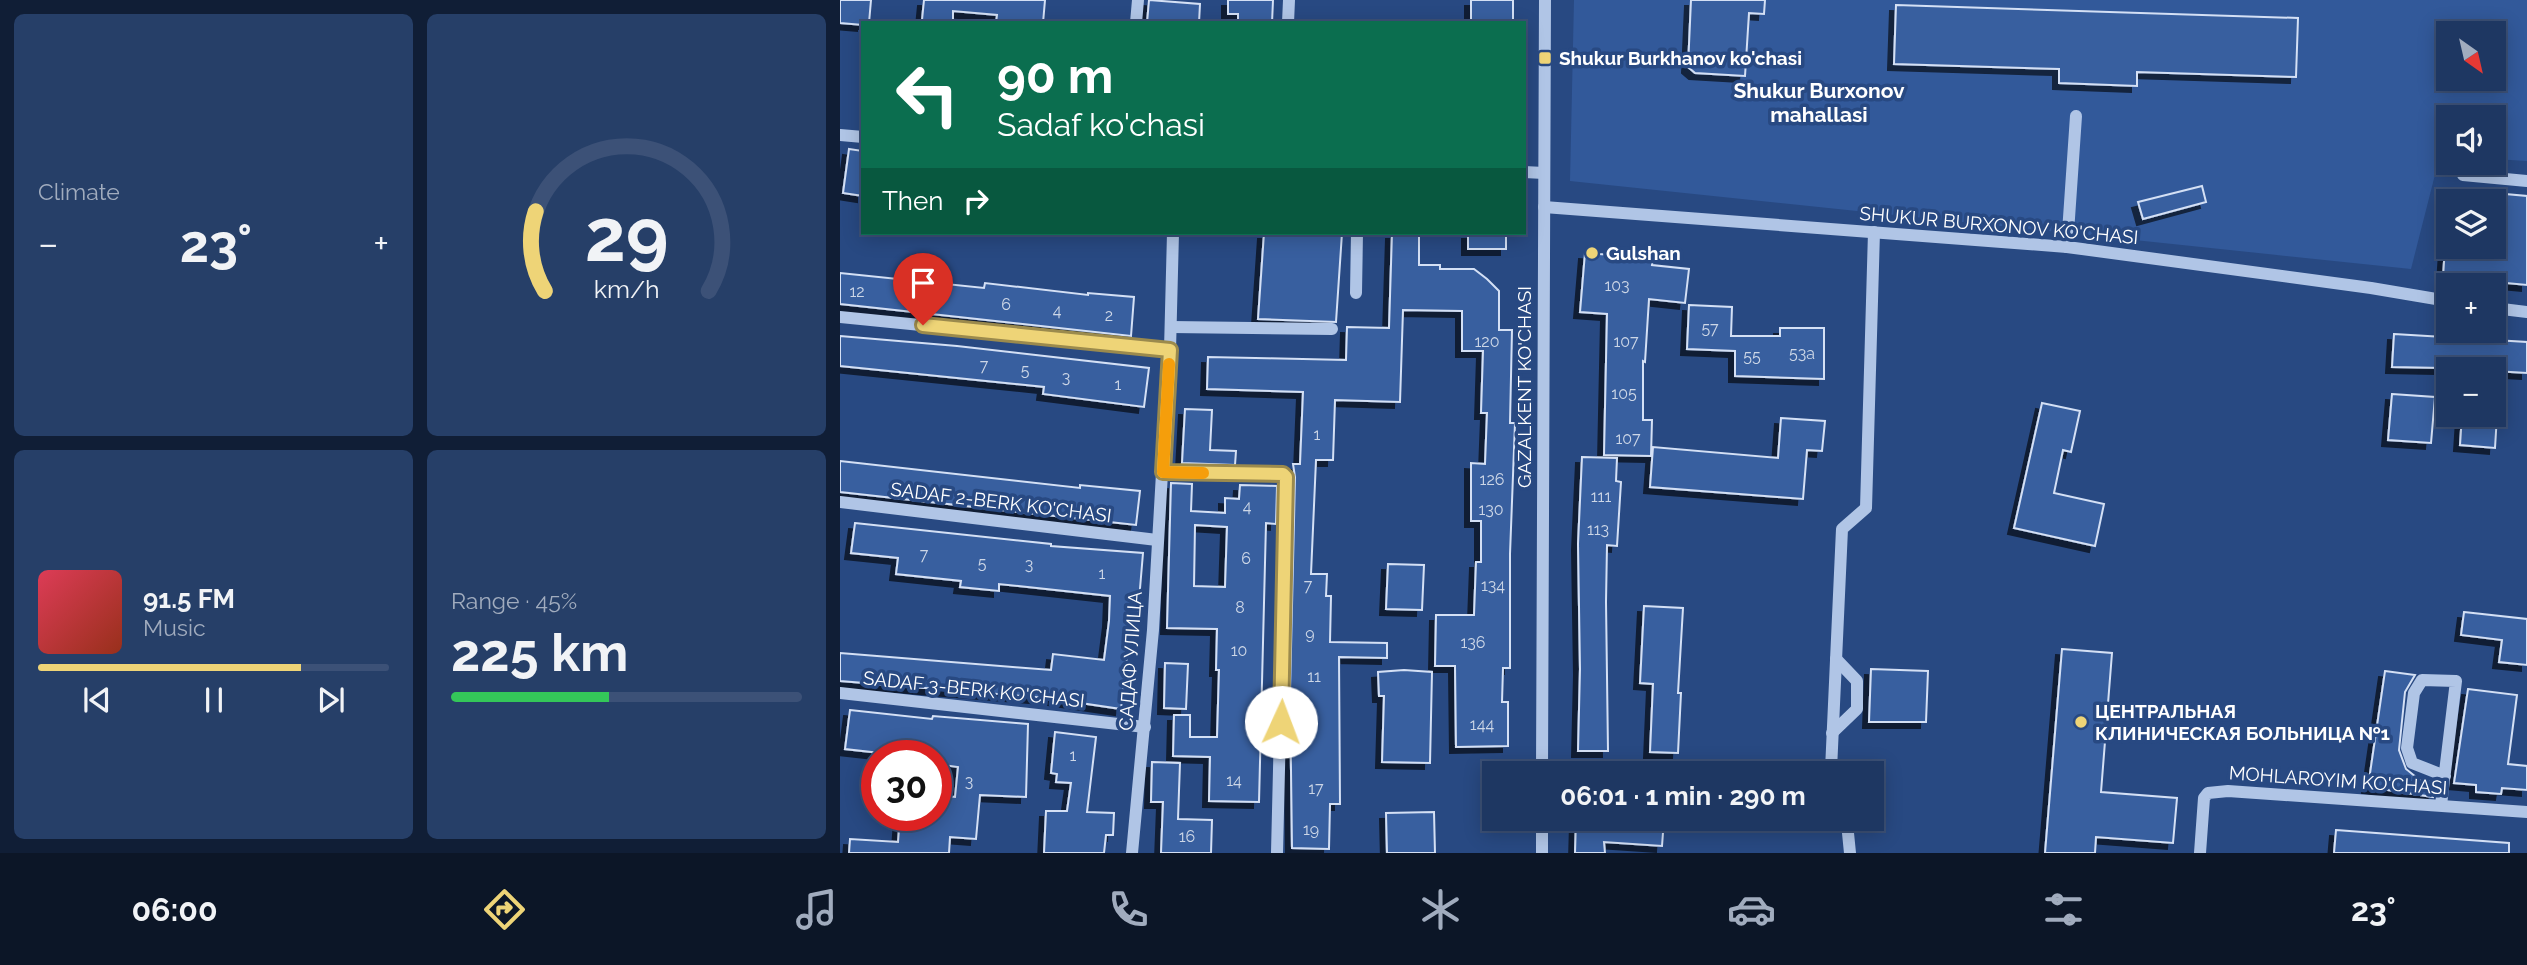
<!DOCTYPE html>
<html lang="en">
<head>
<meta charset="utf-8">
<style>
  body { margin:0; font-family:Raleway,sans-serif; background:#263f68; color:#f1f3f6; height:100vh; display:flex; flex-direction:column; font-size:26px; white-space:nowrap }
  * { box-sizing:border-box; margin:0 }
  p { font-size:23px; color:#a1acbe }
  .icon { flex:none; width:38px; height:38px; fill:none; stroke:currentColor; stroke-width:2; stroke-linecap:round; stroke-linejoin:round }
  .map { position:relative; flex:1; overflow:hidden }
  .side { display:flex; flex-direction:column; gap:14px; padding:14px; background:#101e36; width:840px }
  .side>* { flex:none }
  .hud { position:absolute; left:21px; top:21px; width:665px; height:214px; border-radius:0px; box-shadow:0 4px 18px #0003,0 0 0 2px #3c5177; background:#0b6e4f; color:#fff; overflow:hidden }
  .needle { width:46px; rotate:146deg }
  .fabs { position:absolute; left:1596px; top:21px; display:grid; gap:14px }
  .fabs a { display:grid; place-items:center; width:70px; height:70px; border-radius:0px; background:#1e3762; box-shadow:0 4px 18px #0003,0 0 0 2px #3c5177; font-size:35px }
  .speed { position:absolute; left:21px; top:740px; display:flex; gap:14px; font-size:35px; font-weight:700; text-align:center }
  .speed>* { display:grid; place-content:center; width:91px; height:91px; border-radius:50%; background:#1e3762; box-shadow:0 4px 18px #0003,0 0 0 2px #3c5177; line-height:1 }
  .speed .limit { border:10px solid #d22; background:#fff; color:#111 }
  .pin { position:absolute; display:grid; place-items:center; width:60px; height:60px; color:#fff; margin:-72px -30px; border-radius:50% 50% 50% 0; rotate:-45deg; box-shadow:0 0 7px #0007 }
  .pin .icon { rotate:45deg }
  .me { position:absolute; width:77px; margin:-38px; rotate:2deg; stroke-linejoin:round; filter:drop-shadow(0 0 5px #0008) }
  .turn { display:flex; align-items:center; gap:24px; height:147px; padding:0 21px; font-size:32px }
  .turn .icon { width:91px; height:91px; stroke-width:2.5 }
  .turn b { display:block; font-size:49px; line-height:60px }
  .then { display:flex; align-items:center; height:66px; padding:0 21px; background:#0003; gap:14px; font-size:26px }
  .big { font-size:52px; font-weight:700; line-height:1.1 }
  .side .tile { flex:1; display:flex; flex-direction:column; justify-content:center; gap:10px; min-width:0; padding:0 24px; border-radius:10px; background:#263f68 }
  .side .dial { align-items:center; gap:0 }
  .dial svg { height:182px; overflow:visible; fill:none; stroke:#3c5177; stroke-width:7; stroke-linecap:round; text-anchor:middle }
  .dial text { fill:#f1f3f6; stroke:none }
  .song { display:flex; align-items:center; gap:21px }
  .cover { width:84px; height:84px; border-radius:10px; background:linear-gradient(135deg,hsl(350 70% 55%),hsl(10 70% 35%)) }
  .played { height:7px; border-radius:4px; background:linear-gradient(90deg,#eed477 75%,#3c5177 75%) }
  .keys { display:flex; justify-content:space-around; direction:ltr }
  .heat { display:flex; justify-content:space-between; align-items:center; font-size:38px; direction:ltr }
  .charge { height:10px; border-radius:5px; background:linear-gradient(90deg,#34c759 45%,#3c5177 0) }
  .side .tiles { flex:1; display:grid; gap:14px; grid-template-columns:repeat(2,1fr) }
  .trip { position:absolute; left:642px; top:761px; width:402px; height:70px; border-radius:0px; background:#1e3762; box-shadow:0 4px 18px #0003,0 0 0 2px #3c5177; font-weight:700; line-height:70px; text-align:center }
  .tab-bar { display:flex; height:112px; justify-content:space-around; align-items:center; background:#0c1627; color:#a1acbe }
  .tab-bar .icon { width:49px; height:49px }
  .tab-bar .active { color:#eed477 }
  .tab-bar b { font-size:32px; color:#f1f3f6 }
  main { display:flex; flex:1; min-height:0 }
  .map>svg:first-child { display:block }
</style>
</head>
<body>
<main>
<section class="side">
<div class="tiles">
<div class="tile"><p>Climate</p>
<div class="heat"><a>−</a><b class="big">23°</b><a>+</a></div>
</div>
<div class="tile dial"><svg viewBox="0 0 100 80">
<path d="M14 69A42 42 0 1 1 86 69"/>
<path d="M14 69A42 42 0 0 1 10 34" stroke="#eed477"/>
<text x="50" y="56" font-size="32" font-weight="700">29</text>
<text x="50" y="72" font-size="11">km/h</text>
</svg></div>
<div class="tile">
<div class="song"><i class="cover"></i><div><b>91.5 FM</b><p>Music</p></div></div>
<div class="played"></div>
<div class="keys"><svg class="icon" aria-label="previous" viewBox="0 0 24 24"><path d="M18 5L8 12l10 7zM5 5v14"/></svg><svg class="icon" aria-label="pause" viewBox="0 0 24 24"><path d="M8 5v14M16 5v14"/></svg><svg class="icon" aria-label="next" viewBox="0 0 24 24"><path d="M6 5l10 7-10 7zM19 5v14"/></svg></div>
</div>
<div class="tile"><p>Range · 45%</p><b class="big">225 km</b><div class="charge"></div></div>
</div>
</section>
<div class="map">
<svg width="1687" height="853" viewBox="0 0 1687 853">
  <defs>
    <filter id="shadow"><feDropShadow dx="-6" dy="6" stdDeviation="0" flood-color="#0009"/></filter>
  </defs>
  <rect width="100%" height="100%" fill="#284982"/>
  <path fill="#32599a" fill-rule="evenodd" d="M734,0H1687V161L1654,159V117H1608V155H1600L1571,269L730,181ZM1608,33H1654V79H1608Z"/>
  <g fill="#385f9f" stroke="#d4e0f5" stroke-width="2" fill-rule="evenodd" filter="url(#shadow)">
    <path d="M0,0H31L29,23H23V25L0,23Z"/>
    <path d="M84,0H205L203,23H156L157,15L113,11V23L82,20Z"/>
    <path d="M309,0L360,4L359,23H307Z"/>
    <path d="M388,0H433L432,23H398V14H388Z"/>
    <rect x="631" y="0" width="42" height="23"/>
    <path d="M851,0H925L924,14L909,13L905,76L855,73L848,67Z"/>
    <path d="M1056,5L1458,18L1456,77L1297,72V86L1219,83V69L1054,64Z"/>
    <path d="M9,149L23,151V196L3,193Z"/>
    <path d="M1362,186L1366,202L1303,219L1298,202Z"/>
    <path d="M1654,193L1687,196V285L1603,277L1605,247H1654Z"/>
    <path d="M424,233H502L496,322L418,319Z"/>
    <path d="M552,233H579V265H600V269H634L647,279L659,291V330H672L670,423H675L670,554V668H663L662,702H668V746L616,747L615,666H595L596,615H634L636,562H641V521H631V463L645,464L647,413H641L643,351H622V311L563,310L560,402L495,400L493,460H476L471,574H487L486,596H491L490,642L547,643V658L499,657L500,804H490L489,849L452,848L450,692L455,477L453,464H460L463,392L367,389L368,357L506,360L507,327L549,328Z"/>
    <rect x="628" y="233" width="38" height="16"/>
    <path d="M745,253L813,258L812,265L849,269L845,303L809,299L805,362L803,361V420H812L811,456L764,455L767,314L740,312Z"/>
    <path d="M0,273L144,288L145,283L248,295V293L294,297L291,336L0,304Z"/>
    <path d="M849,305L892,307L891,336H940V328H984V379L895,376V351L847,349Z"/>
    <path d="M1554,334L1687,342V373L1654,371V369L1552,367Z"/>
    <path d="M0,336L117,346L309,368L304,407L203,394L204,387L0,366Z"/>
    <path d="M1552,394L1595,397L1591,443L1548,440Z"/>
    <path d="M1202,403L1240,411L1231,452L1223,450L1214,493L1264,504L1255,546L1174,528Z"/>
    <path d="M345,409L372,410L370,450L396,451L395,465L342,463Z"/>
    <path d="M1622,415H1657L1655,448L1620,445Z"/>
    <path d="M941,418L985,421L982,451L967,450L963,499L810,487L813,447L938,458Z"/>
    <path d="M742,457L777,458L776,481L781,482L777,546L767,545L766,602L768,751H738L740,669L738,544Z"/>
    <path d="M0,461L240,488V485L300,491L296,525L0,492Z"/>
    <path d="M331,483L352,484L351,511L385,513V498L399,499L400,485L437,486L436,524L426,523L419,802L369,801L370,757L333,756L334,715H350V737H377L379,670H376L377,629L327,628ZM355,525L387,527L385,587L354,586Z"/>
    <path d="M15,523L211,544V546L303,553L297,624L291,623L281,709L207,698L0,681V653L211,670L213,654L264,660L269,621L270,596L159,584V591L120,587L121,581L56,574L58,558L11,553Z"/>
    <path d="M548,564L584,565L582,610L546,609Z"/>
    <path d="M804,606L843,608L838,693H841L838,753L810,752L813,684L800,683Z"/>
    <path d="M1624,612L1687,619V665L1659,662L1662,640L1621,635Z"/>
    <path d="M1222,649L1272,653L1261,792L1337,798L1333,843L1256,837L1255,853H1205Z"/>
    <path d="M325,663L348,664L346,709L324,708Z"/>
    <path d="M1031,669L1088,671L1086,722H1029Z"/>
    <path d="M564,670L592,672L590,763L542,762L544,696H539L538,672Z"/>
    <path d="M1545,671L1575,675L1565,692L1559,750L1566,769L1581,781L1595,782L1593,797L1528,787Z"/>
    <path d="M1628,689L1677,695L1668,764L1687,766V790L1662,788L1661,794L1636,792V785L1614,783Z"/>
    <path d="M10,710L92,719L93,716L188,724L186,797L140,795L136,839L110,837L109,853H9L10,839L58,842L60,816H96V795L115,797L118,767L96,764V756H67L5,749Z"/>
    <path d="M215,732L256,737L247,812L274,813L273,835H266L264,853H204L206,811H227L231,783L216,782L217,774L211,773Z"/>
    <path d="M312,762L340,763L338,819L372,820L371,853H321L323,802H311Z"/>
    <path d="M594,812L595,853H547L546,813Z"/>
    <path d="M736,819H824L822,846L764,842L765,853H735Z"/>
    <path d="M1496,830L1669,843V853H1494Z"/>
  </g>
  <g fill="none" stroke-linecap="round" stroke-linejoin="round">
    <g stroke="#b0c5e6" stroke-width="12">
      <path d="M296,23L298,0"/>
      <path d="M448,23L449,0"/>
      <path d="M0,135L23,137"/>
      <path d="M684,172L704,173"/>
      <path d="M1623,175L1687,181"/>
      <path d="M704,207L1227,247L1531,288L1608,301"/>
      <path d="M333,233L330,350L322,473L443,474L446,477L437,853"/>
      <path d="M1227,247L1236,116"/>
      <path d="M516,293L517,233"/>
      <path d="M1654,308L1687,312"/>
      <path d="M0,317L330,350"/>
      <path d="M331,327L492,329"/>
      <path d="M0,502L317,540"/>
      <path d="M0,693L305,727"/>
      <path d="M992,733L1017,709V681L996,659"/>
      <path d="M991,770L1002,529L1026,508L1034,232"/>
      <path d="M702,774L705,0"/>
      <path d="M1601,805L1616,681L1582,680L1574,693L1567,748L1572,763L1605,776"/>
      <path d="M1008,833L1010,853"/>
      <path d="M292,853L313,630L322,473"/>
      <path d="M702,853V819"/>
      <path d="M1360,853L1364,798L1368,793L1388,791L1687,812"/>
    </g>
  </g>
  <g fill="none" stroke-linecap="round" stroke-linejoin="round">
    <defs>
      <path id="route" d="M83,325L330,350L323,472L443,474L446,477L441,722"/>
    </defs>
    <use href="#route" stroke="#9b8a4d" stroke-width="18"/>
    <use href="#route" stroke="#eed477" stroke-width="12"/>
    <path stroke="#f59e0b" stroke-width="12" d="M329,364L323,472L363,473"/>
  </g>
  <g fill="#eed477" stroke="#284982" stroke-width="2.5">
    <rect x="698" y="51" width="14" height="14" rx="3.5"/>
    <circle cx="752" cy="253" r="7"/>
    <circle cx="1241" cy="722" r="7"/>
  </g>
  <g text-anchor="middle" stroke-width="7" stroke-linejoin="round" paint-order="stroke">
    <g font-size="16" fill="#cdd7e7">
      <text x="777" y="291">103</text>
      <text x="17" y="297">12</text>
      <text x="166" y="310">6</text>
      <text x="217" y="316">4</text>
      <text x="269" y="321">2</text>
      <text x="870" y="334">57</text>
      <text x="647" y="347">120</text>
      <text x="786" y="347">107</text>
      <text x="962" y="359">53а</text>
      <text x="912" y="362">55</text>
      <text x="144" y="371">7</text>
      <text x="185" y="376">5</text>
      <text x="226" y="383">3</text>
      <text x="278" y="390">1</text>
      <text x="784" y="399">105</text>
      <text x="477" y="440">1</text>
      <text x="788" y="444">107</text>
      <text x="652" y="485">126</text>
      <text x="761" y="502">111</text>
      <text x="407" y="512">4</text>
      <text x="651" y="515">130</text>
      <text x="758" y="535">113</text>
      <text x="84" y="560">7</text>
      <text x="406" y="564">6</text>
      <text x="142" y="569">5</text>
      <text x="189" y="570">3</text>
      <text x="262" y="579">1</text>
      <text x="468" y="591">7</text>
      <text x="653" y="591">134</text>
      <text x="400" y="613">8</text>
      <text x="470" y="639">9</text>
      <text x="633" y="648">136</text>
      <text x="399" y="656">10</text>
      <text x="474" y="682">11</text>
      <text x="642" y="730">144</text>
      <text x="233" y="761">1</text>
      <text x="394" y="786">14</text>
      <text x="129" y="787">3</text>
      <text x="476" y="794">17</text>
      <text x="471" y="835">19</text>
      <text x="347" y="842">16</text>
    </g>
    <g font-size="19" font-weight="bold" fill="#fff" stroke="#284982" text-anchor="start">
      <text x="719" y="65">Shukur Burkhanov ko'chasi</text>
      <text x="766" y="260">Gulshan</text>
      <text x="1255" y="718">ЦЕНТРАЛЬНАЯ<tspan x="1255" dy="22">КЛИНИЧЕСКАЯ БОЛЬНИЦА №1</tspan></text>
    </g>
    <g font-size="19" fill="#fff" stroke="#284982">
      <text transform="translate(1159 225) rotate(5)" y="7">SHUKUR BURXONOV KO'CHASI</text>
      <text transform="translate(684 387) rotate(-90)" y="7">GAZALKENT KO'CHASI</text>
      <text transform="translate(161 502) rotate(7)" y="7">SADAF 2-BERK KO'CHASI</text>
      <text transform="translate(290 661) rotate(-86)" y="7">САДАФ УЛИЦА</text>
      <text transform="translate(134 689) rotate(6)" y="7">SADAF 3-BERK KO'CHASI</text>
      <text transform="translate(1498 780) rotate(4)" y="7">MOHLAROYIM KO'CHASI</text>
    </g>
    <g font-size="21" font-weight="bold" fill="#fff" stroke="#284982">
      <text x="979" y="98">Shukur Burxonov<tspan x="979" dy="24">mahallasi</tspan></text>
    </g>
  </g>
</svg>
<div class="fabs">
<a><svg class="needle" viewBox="-14 -14 28 28"><path d="M0-13l5 13h-10z" fill="#e53935"/><path d="M0 13l5-13h-10z" fill="#a1acbe"/></svg></a>
<a><svg class="icon" aria-label="sound" viewBox="0 0 24 24"><path d="M4 9h4l5-4v14l-5-4H4zM17 9q2 3 0 6"/></svg></a>
<a><svg class="icon" aria-label="layers" viewBox="0 0 24 24"><path d="M12 4l9 5-9 5-9-5zM3 14l9 5 9-5"/></svg></a>
<a>+</a>
<a>−</a>
</div>
<div class="speed"><div class="limit">30</div></div>
<div class="pin" style="left:83px;top:325px;background:#d93025"><svg class="icon" aria-label="arrive" viewBox="0 0 24 24"><path d="M6 21V4h12l-3 4 3 4H6"/></svg></div>
<svg class="me" style="left:441px;top:722px" viewBox="-20 -20 40 40"><circle r="19" fill="#fff"/><path d="M0-13L10 11 0 6-10 11z" fill="#eed477"/></svg>
<div class="trip">06:01 · 1 min · 290 m</div>
<div class="hud">
<div class="turn"><svg class="icon" aria-label="left" viewBox="0 0 24 24"><path d="M17 20v-9H6M10 6l-5 5 5 5"/></svg><div><b>90 m</b>Sadaf ko'chasi</div></div>
<div class="then">Then<svg class="icon" aria-label="right" viewBox="0 0 24 24"><path d="M7 20v-9h11M14 6l5 5-5 5"/></svg></div>
</div>
</div>
</main>
<nav class="tab-bar">
<b>06:00</b>
<svg class="icon active" aria-label="directions" viewBox="0 0 24 24"><path d="M12 3l9 9-9 9-9-9zM9 14v-3h6M13 9l2 2-2 2"/></svg>
<svg class="icon" aria-label="music" viewBox="0 0 24 24"><path d="M9 18V5l10-2v13"/><circle cx="6" cy="18" r="3"/><circle cx="16" cy="16" r="3"/></svg>
<svg class="icon" aria-label="phone" viewBox="0 0 24 24"><path d="M5 4h4l2 5-3 2q2 4 5 5l2-3 5 2v4C11 20 4 13 5 4z"/></svg>
<svg class="icon" aria-label="climate" viewBox="0 0 24 24"><path d="M12 3v18M4 7l16 10M4 17L20 7"/></svg>
<svg class="icon" aria-label="car" viewBox="0 0 24 24"><path d="M5 17H2v-5l4-1 3-4h7l3 4 3 1v5h-3M9 17h6M6 11h13"/><circle cx="7" cy="17" r="2"/><circle cx="17" cy="17" r="2"/></svg>
<svg class="icon" aria-label="filters" viewBox="0 0 24 24"><path d="M4 7h16M4 17h16"/><circle cx="9" cy="7" r="2"/><circle cx="15" cy="17" r="2"/></svg>
<b>23°</b>
</nav>
</body>
</html>
